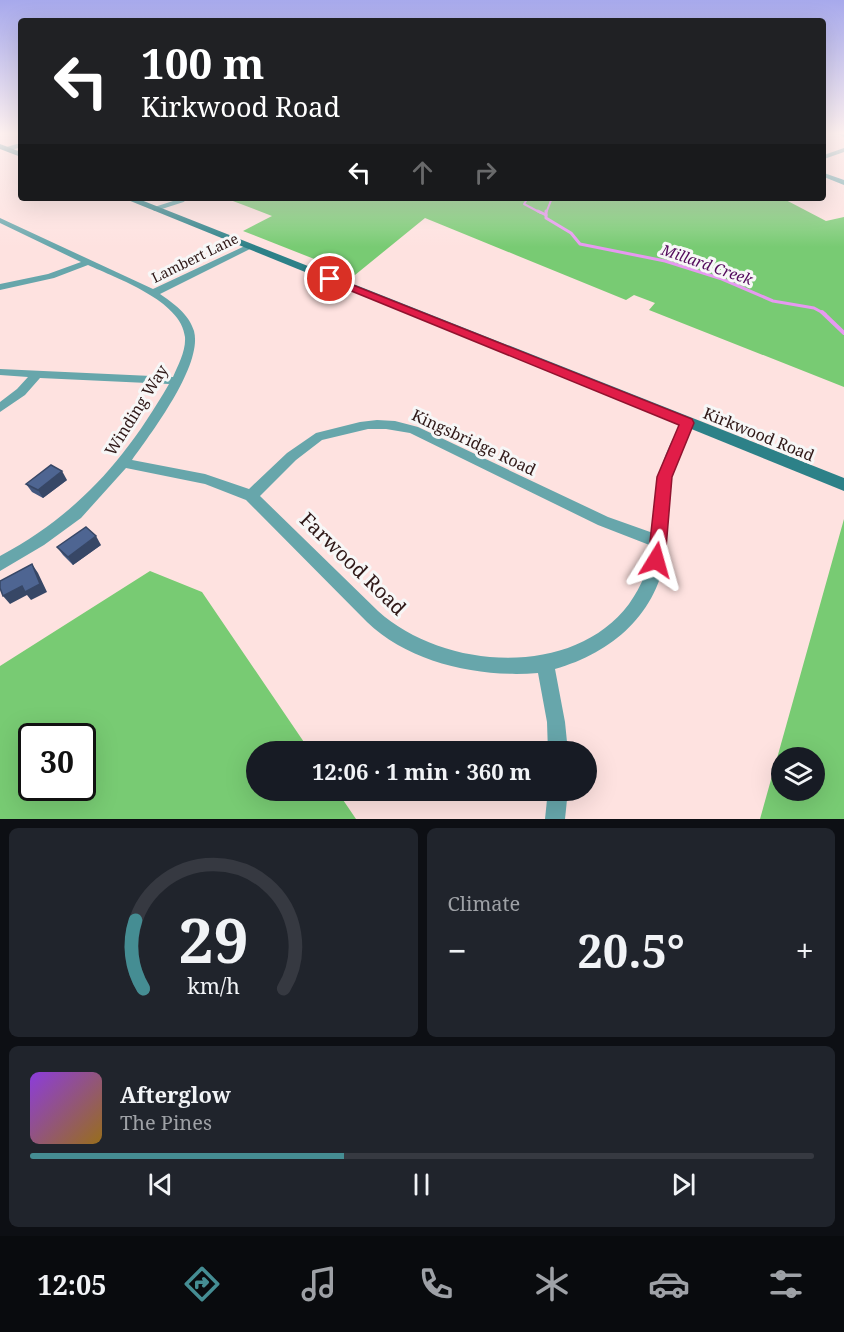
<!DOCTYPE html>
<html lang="en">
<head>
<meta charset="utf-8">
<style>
  body { margin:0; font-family:"Noto Serif",serif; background:#20242c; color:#f1f3f6; height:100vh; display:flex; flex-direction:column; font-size:22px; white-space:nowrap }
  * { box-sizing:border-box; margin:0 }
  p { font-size:20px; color:#9ea1a6 }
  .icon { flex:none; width:33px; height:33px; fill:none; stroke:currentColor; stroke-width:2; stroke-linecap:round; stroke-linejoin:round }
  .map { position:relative; height:819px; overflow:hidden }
  .side { display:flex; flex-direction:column; gap:9px; padding:9px; background:#0d0f14; flex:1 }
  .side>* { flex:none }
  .hud { position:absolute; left:18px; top:18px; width:808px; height:183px; border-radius:6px; box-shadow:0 6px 24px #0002; background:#202124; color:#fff; overflow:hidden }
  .buttons { position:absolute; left:771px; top:747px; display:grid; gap:12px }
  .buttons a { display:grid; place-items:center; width:54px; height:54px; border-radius:50%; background:#171b24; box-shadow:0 6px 24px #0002; font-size:30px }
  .speed { position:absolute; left:18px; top:723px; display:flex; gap:12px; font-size:30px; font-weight:700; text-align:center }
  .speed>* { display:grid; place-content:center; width:78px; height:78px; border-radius:50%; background:#171b24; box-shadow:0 6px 24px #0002; line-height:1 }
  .speed .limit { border:3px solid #111; border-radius:9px; background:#fff; color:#111 }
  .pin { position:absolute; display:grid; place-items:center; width:51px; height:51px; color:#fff; margin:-26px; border:3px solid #fff; border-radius:50%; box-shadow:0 2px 6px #0007 }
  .me { position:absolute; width:66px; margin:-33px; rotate:8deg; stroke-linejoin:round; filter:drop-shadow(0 0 4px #0008) }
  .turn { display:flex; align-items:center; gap:21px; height:126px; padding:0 24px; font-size:27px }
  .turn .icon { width:78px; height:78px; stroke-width:2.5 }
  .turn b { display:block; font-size:42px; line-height:51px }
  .lanes { display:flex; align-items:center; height:57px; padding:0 24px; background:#0003; justify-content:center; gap:30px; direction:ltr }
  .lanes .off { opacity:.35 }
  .big { font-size:45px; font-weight:700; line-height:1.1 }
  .side .card { flex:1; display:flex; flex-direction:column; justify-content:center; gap:9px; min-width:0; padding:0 21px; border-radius:9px; background:#20242c }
  .side .dial { align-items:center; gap:0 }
  .dial svg { height:156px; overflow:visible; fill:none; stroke:#363941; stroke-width:7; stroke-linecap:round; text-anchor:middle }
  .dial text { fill:#f1f3f6; stroke:none }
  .song { display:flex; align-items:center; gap:18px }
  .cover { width:72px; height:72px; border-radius:9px; background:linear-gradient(135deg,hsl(270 70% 55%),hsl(40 70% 35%)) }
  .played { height:6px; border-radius:3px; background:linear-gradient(90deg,#458d93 40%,#363941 40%) }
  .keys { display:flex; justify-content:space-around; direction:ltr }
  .heat { display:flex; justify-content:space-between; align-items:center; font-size:33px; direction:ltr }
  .side .tiles { flex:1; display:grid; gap:9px; grid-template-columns:1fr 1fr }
  .card:last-child { grid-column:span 2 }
  .trip { position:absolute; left:246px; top:741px; width:351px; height:60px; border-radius:30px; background:#171b24; box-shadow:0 6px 24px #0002; font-weight:700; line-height:60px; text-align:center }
  .dock { display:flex; height:96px; justify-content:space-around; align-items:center; background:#090b0e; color:#9ea1a6 }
  .dock .icon { width:42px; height:42px }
  .dock .on { color:#458d93 }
  .dock b { font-size:27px; color:#f1f3f6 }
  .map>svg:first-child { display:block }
</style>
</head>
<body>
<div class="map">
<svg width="844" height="819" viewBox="0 0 844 819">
  <rect width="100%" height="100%" fill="#fee2e0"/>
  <g fill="#78cb73" fill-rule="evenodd">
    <path d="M225,198H782L826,221L844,217V387L649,310L655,303L634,295L626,300L425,218L355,275L243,231L272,216Z"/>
    <path d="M844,519V819H760ZM782,758H814V790H782Z"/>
    <path d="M150,571L202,592L310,751L256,752V790L337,791L356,819H0V666ZM82,736V788H32V736Z"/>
  </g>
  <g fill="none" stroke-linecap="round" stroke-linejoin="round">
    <g stroke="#e799f1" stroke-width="2">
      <path d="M528,198L524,204L541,213"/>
      <path d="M546,213L552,198"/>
    </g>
    <g stroke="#e799f1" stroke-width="3">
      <path d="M538,211L546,215"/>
      <path d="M546,211V218L571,233L580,244L665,261L722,279L773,301L814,308L825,314"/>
    </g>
    <path stroke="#e799f1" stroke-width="4" d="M822,312L844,333"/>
    <g stroke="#67a6ab" stroke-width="4">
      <path d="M7,149L21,145"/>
      <path d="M155,209L183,200"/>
    </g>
    <g fill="#67a6ab" fill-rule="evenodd">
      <path d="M836,133H844V137Z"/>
      <path d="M844,148V152L824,159V155Z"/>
      <path d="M824,173L844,180V185L824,177Z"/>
      <path d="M0,218L153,289L247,245L254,247L160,294C173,303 189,314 194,331C203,365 152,432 132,460L205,474L249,489L287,453L316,433L360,422L377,420L395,421L418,427L608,517L653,533C655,485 658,463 683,420H691L693,423C685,441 674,458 671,478C666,502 669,527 666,551C659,613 612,653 555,669L565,722L568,752H548L547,722L538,673C480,678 409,663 367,622L246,500L205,484L126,468L81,518L44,545L0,571V556C78,514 125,460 169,384L40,378L25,395L0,412V402L17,389L28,377L0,375V369L173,377C178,365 186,351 185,337C182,301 116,278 88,265L54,278L0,290V284L48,274L81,262L0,223ZM368,429H386L410,433L598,525L652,546C649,569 642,585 629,604C573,679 443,670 378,611L260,496L296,460L322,440Z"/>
      <path d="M548,790H568L565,819H545Z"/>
    </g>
    <g fill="#2d8188" fill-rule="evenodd">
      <path d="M0,144L21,152V157L0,149Z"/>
      <path d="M123,198H136L844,478V491Z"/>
    </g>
  </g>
  <g fill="#43577e">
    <path d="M67,480L43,498L32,492L26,484Z"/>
    <path d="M101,545L73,565L63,555L57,547Z"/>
  </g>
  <g fill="#374766">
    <path d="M62,471L67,480L43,498L38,490Z"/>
    <path d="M96,536L101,545L73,565L68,557Z"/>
    <path d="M32,564L38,573L47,592L31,600L27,595L10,604L3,596Z"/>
  </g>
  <g fill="#4e6592" stroke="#374766" stroke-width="1.5">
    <path d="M51,465L62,471L38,490L26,484Z"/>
    <path d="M86,527L96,536L68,557L57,547Z"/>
    <path d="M32,564L40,584L25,592L22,586L3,596L0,588V581Z"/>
  </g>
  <linearGradient id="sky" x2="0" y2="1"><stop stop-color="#a7a9ec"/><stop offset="0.54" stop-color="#fff2f1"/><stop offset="1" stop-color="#fff2f1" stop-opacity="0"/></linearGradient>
  <rect width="844" height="247" fill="url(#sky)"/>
  <path fill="#e11d48" stroke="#92132f" stroke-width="1.5" d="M330,276L692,419L694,423L672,477L665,560L663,565L656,567L650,565L648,560L657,477L679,425L327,281L325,279Z"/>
  <g text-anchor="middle" stroke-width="6" stroke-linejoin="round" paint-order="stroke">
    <g font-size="14" fill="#2f1817" stroke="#f7f7f7">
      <text transform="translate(195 258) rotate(-26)" y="5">Lambert Lane</text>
    </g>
    <g font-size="15" font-style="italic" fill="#52095b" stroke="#f7f7f7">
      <text transform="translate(707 265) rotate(19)" y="5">Millard Creek</text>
    </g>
    <g font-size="16" fill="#2f1817" stroke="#f7f7f7">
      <text transform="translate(136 410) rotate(-58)" y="6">Winding Way</text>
      <text transform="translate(759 434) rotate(22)" y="6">Kirkwood Road</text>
      <text transform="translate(474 442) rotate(25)" y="6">Kingsbridge Road</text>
    </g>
    <g font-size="20" fill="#2f1817" stroke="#f7f7f7">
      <text transform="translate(353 564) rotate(44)" y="7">Farwood Road</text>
    </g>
  </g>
</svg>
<div class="buttons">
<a><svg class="icon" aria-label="layers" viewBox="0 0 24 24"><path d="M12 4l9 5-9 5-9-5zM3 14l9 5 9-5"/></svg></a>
</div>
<div class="speed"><div class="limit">30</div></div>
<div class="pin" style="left:330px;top:279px;background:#d93025"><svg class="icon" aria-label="arrive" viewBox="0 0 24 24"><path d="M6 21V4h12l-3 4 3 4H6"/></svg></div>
<svg class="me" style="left:656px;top:560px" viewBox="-20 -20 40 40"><path d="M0-17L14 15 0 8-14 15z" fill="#e11d48" stroke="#fff" stroke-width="4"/></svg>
<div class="trip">12:06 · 1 min · 360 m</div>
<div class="hud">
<div class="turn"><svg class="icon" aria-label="left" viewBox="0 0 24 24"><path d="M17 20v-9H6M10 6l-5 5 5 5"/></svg><div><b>100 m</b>Kirkwood Road</div></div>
<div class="lanes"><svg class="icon" aria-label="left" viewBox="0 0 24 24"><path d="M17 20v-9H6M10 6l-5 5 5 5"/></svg><svg class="icon off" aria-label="ahead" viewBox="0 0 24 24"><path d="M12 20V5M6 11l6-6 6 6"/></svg><svg class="icon off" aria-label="right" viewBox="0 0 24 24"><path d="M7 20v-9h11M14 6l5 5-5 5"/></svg></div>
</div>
</div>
<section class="side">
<div class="tiles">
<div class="card dial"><svg viewBox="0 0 100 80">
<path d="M14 69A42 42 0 1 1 86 69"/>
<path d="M14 69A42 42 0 0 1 10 34" stroke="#458d93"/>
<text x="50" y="56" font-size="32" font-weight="700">29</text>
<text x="50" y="72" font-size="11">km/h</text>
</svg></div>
<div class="card"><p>Climate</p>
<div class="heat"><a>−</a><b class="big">20.5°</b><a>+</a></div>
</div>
<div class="card">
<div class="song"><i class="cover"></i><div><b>Afterglow</b><p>The Pines</p></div></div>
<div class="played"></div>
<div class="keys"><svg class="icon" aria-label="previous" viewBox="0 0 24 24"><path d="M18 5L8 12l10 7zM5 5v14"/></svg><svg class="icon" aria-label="pause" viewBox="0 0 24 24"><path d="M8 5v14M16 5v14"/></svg><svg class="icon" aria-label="next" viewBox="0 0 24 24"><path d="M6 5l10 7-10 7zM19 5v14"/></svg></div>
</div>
</div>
</section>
<nav class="dock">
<b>12:05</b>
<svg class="icon on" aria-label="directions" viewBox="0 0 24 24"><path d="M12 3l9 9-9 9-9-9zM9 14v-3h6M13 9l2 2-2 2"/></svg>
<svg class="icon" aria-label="music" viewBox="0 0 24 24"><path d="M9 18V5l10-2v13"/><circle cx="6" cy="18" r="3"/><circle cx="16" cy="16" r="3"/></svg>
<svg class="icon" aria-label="phone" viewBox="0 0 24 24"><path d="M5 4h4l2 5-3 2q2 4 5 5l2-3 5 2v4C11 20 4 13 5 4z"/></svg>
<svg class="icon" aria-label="climate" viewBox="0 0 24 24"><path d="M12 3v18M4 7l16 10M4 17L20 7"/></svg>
<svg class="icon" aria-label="car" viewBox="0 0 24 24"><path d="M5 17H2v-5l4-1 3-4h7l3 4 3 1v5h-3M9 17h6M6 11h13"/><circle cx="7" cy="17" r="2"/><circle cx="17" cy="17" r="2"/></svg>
<svg class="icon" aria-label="filters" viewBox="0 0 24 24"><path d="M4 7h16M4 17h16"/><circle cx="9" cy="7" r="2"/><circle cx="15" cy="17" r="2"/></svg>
</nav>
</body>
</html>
